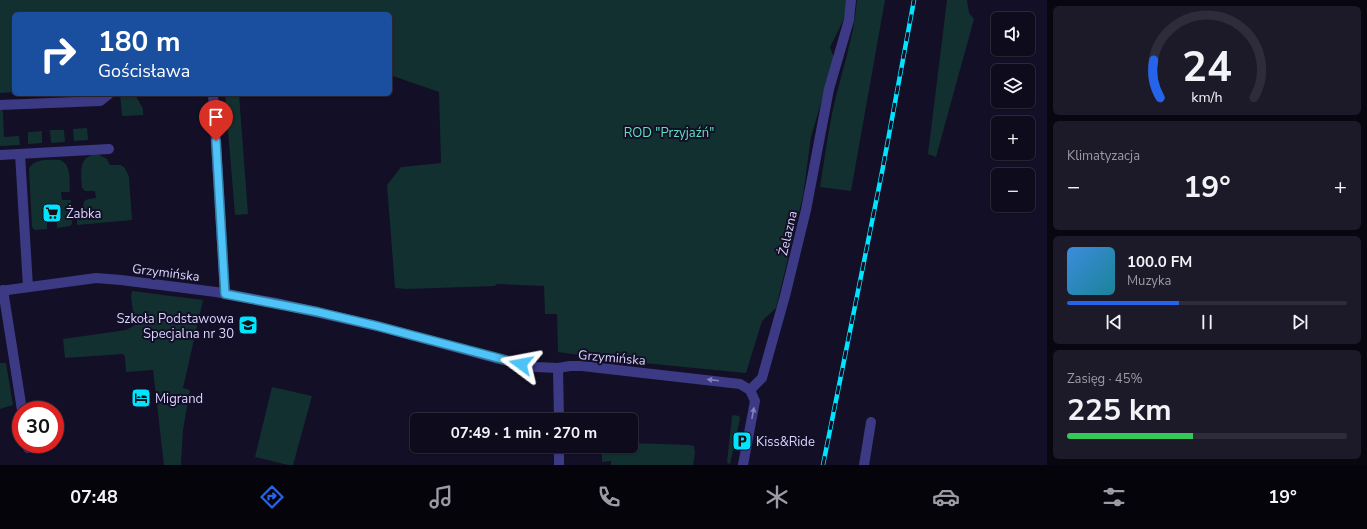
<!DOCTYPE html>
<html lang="pl">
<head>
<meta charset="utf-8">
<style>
  body { margin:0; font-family:"Nunito Sans",sans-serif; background:#1c1929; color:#f1f3f6; height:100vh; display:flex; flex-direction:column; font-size:15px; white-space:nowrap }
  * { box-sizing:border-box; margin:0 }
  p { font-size:13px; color:#9b9ba3 }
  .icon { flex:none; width:22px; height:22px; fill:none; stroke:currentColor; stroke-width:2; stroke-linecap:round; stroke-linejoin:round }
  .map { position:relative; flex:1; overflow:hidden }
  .sheet { display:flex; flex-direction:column; gap:6px; padding:6px; background:#08060f; width:320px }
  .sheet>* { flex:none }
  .top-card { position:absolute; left:12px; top:12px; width:380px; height:84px; border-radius:6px; box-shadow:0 1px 3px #0004,0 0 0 1px #2e2b3b; background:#1a4fa0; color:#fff; overflow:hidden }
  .buttons { position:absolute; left:991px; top:12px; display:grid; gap:8px }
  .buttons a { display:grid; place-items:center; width:44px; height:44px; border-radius:6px; background:#0e0b1c; box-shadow:0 1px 3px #0004,0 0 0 1px #2e2b3b; font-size:20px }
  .speed { position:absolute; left:12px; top:401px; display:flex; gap:8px; font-size:20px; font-weight:700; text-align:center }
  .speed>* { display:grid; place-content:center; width:52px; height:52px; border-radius:50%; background:#0e0b1c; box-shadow:0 1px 3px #0004,0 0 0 1px #2e2b3b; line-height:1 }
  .speed .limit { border:6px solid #d22; background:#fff; color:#111 }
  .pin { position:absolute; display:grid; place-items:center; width:34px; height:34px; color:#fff; margin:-41px -17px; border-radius:50% 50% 50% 0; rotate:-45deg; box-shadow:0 0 4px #0007 }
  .pin .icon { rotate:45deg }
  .me { position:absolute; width:44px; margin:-22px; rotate:283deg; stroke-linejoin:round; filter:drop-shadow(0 0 3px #0008) }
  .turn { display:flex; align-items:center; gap:14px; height:84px; padding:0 20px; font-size:18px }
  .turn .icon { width:52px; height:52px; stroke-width:2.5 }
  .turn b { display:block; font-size:28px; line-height:34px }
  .big { font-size:30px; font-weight:700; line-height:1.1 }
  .sheet .widget { flex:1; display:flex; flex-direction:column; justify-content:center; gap:6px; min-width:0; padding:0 14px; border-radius:6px; background:#1c1929 }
  .sheet .dial { align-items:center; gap:0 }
  .dial svg { height:104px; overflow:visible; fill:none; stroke:#2e2b3b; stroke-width:7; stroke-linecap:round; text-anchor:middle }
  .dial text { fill:#f1f3f6; stroke:none }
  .song { display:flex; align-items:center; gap:12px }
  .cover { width:48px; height:48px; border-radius:6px; background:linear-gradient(135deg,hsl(210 70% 55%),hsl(190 70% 35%)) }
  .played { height:4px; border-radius:2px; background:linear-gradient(90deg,#2563eb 40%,#2e2b3b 40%) }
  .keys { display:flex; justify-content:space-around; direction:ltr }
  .heat { display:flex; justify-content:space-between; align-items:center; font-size:22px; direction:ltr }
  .charge { height:6px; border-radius:3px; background:linear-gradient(90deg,#34c759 45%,#2e2b3b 0) }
  .trip { position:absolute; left:410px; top:413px; width:228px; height:40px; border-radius:6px; background:#0e0b1c; box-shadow:0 1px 3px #0004,0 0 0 1px #2e2b3b; font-weight:700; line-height:40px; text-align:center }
  .tab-bar { display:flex; height:64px; justify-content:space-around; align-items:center; background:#06040b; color:#9b9ba3 }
  .tab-bar .icon { width:28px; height:28px }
  .tab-bar .on { color:#2563eb }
  .tab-bar b { font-size:18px; color:#f1f3f6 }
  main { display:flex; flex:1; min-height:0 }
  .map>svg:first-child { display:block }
</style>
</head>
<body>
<main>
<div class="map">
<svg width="1047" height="465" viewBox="0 0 1047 465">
  <rect width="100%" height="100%" fill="#130f26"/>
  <g fill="#12302f">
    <path d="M0,0H847L845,17L830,47L834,58L811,137L803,196L776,308L762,321L746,373L633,362L558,352L557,314H545L544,286L496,284L495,286L406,289L395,288L387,185L401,167L441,163L439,92L390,75V14H14V92L0,93Z"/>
    <path d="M857,0H885L851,191L820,187C824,163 827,138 832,114C840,76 854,39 857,0Z"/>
    <path d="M947,0H967L969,13L974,19L936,157L928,154Z"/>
    <path d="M120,94H135L143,109V115L123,116L122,115Z"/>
    <path d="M225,94H239L248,214L235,215Z"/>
    <path d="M0,109L2,110L3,113L4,137L19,136L20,145L0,146Z"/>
    <path d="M87,128L88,140L74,141L73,129Z"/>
    <path d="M50,130H64L65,142L51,143Z"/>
    <path d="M42,131V143L28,144V132Z"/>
    <path d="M98,154L107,159L110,165H121L125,168L129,177L132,220L77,225V213L84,212C83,199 83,200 96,198L95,191H85L82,188C81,172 78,155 98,154Z"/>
    <path d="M60,160C72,165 69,181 70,192H61L62,200H71L72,224L70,226L57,228L56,216H47V229L35,230L32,227L29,168C36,158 49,160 60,160Z"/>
    <path d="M132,291L203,300L183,388L190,390L183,430L181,465H164L153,370L126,372L125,357L123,354L65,358L63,339L126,330L135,325L131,297Z"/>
    <path d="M0,363H6L13,405L0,409Z"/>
    <path d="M272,387L312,396L293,465H288L255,457Z"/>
    <path d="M734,415L739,416L740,419L730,464L727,463L732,416Z"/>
    <path d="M631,443L690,445L694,446L695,453L693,465H611V461L602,462V451H610L612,446H631Z"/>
  </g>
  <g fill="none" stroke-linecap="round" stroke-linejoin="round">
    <g stroke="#3d3a85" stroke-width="10">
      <path d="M213,94L225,294"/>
      <path d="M0,105L100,101L109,94"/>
      <path d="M20,154L28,287"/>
      <path d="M0,155L109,149"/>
      <path d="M3,290L22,410"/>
      <path d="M0,291L96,278L121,280L216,292L276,303L377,326L495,358L536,367L558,368L570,366H582L740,384L750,390L755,401L743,465"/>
      <path d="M558,368L559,420"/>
      <path d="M750,390L762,378L785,296L806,210L829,89L849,20L851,0"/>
      <path d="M27,444L28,448"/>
      <path d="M559,465V446"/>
      <path d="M864,465L871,422"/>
    </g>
    <defs>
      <path id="rail" d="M823,465L883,167L914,0"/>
    </defs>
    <use href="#rail" stroke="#00e5ff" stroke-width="4.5"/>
    <use href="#rail" stroke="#130f26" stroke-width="3" stroke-dasharray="9" stroke-linecap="butt"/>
  </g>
  <defs><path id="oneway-solid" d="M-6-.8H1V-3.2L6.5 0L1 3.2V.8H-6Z"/></defs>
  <g fill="#837fbc">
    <use href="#oneway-solid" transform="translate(713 380) rotate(-173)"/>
    <use href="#oneway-solid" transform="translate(753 413) rotate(-79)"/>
  </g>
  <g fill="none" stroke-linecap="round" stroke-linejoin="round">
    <defs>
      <path id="route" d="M216,141L225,294L318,312L377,326L521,364"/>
    </defs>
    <use href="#route" stroke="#337fa1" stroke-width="10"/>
    <use href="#route" stroke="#4fc3f7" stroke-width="7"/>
  </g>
  <defs>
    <symbol id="supermarket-square" viewBox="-11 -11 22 22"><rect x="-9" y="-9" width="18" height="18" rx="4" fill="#00e5ff" stroke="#130f26"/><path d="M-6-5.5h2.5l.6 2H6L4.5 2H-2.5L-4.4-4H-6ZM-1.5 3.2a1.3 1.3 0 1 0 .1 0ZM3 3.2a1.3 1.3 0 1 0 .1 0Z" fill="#111"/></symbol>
    <symbol id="school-square" viewBox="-11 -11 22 22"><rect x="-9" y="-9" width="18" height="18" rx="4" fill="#00e5ff" stroke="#130f26"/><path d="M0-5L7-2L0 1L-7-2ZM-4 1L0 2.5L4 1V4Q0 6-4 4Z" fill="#111"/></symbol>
    <symbol id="hotel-square" viewBox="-11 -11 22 22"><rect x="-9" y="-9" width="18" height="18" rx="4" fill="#00e5ff" stroke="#130f26"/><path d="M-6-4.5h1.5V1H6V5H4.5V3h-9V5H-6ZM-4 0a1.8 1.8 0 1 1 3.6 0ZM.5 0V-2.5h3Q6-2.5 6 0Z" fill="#111"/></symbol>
    <symbol id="parking-square" viewBox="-11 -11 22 22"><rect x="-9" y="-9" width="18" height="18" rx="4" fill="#00e5ff" stroke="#130f26"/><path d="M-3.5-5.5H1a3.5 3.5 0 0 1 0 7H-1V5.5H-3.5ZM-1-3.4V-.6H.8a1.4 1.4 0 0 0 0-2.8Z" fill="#111"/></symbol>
  </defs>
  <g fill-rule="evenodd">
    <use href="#supermarket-square" x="41" y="202" width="22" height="22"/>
    <use href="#school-square" x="237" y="314" width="22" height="22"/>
    <use href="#hotel-square" x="130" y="387" width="22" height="22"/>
    <use href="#parking-square" x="731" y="430" width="22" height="22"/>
  </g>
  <g text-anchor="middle" stroke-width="4" stroke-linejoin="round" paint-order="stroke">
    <g font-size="13" fill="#5fe0c0" stroke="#130f26">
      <text x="669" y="137">ROD "Przyjaźń"</text>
    </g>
    <g font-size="13" fill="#d9d4ff" stroke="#130f26" text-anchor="start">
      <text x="66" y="218">Żabka</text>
      <text x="234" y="323" text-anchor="end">Szkoła Podstawowa<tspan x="234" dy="15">Specjalna nr 30</tspan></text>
      <text x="155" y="403">Migrand</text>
      <text x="756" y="446">Kiss&amp;Ride</text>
    </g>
    <g font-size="13" fill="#d9d4ff" stroke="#130f26">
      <text transform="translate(787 233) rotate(-77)" y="5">Żelazna</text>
      <text transform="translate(166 272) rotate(7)" y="5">Grzymińska</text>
      <text transform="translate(612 357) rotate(5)" y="5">Grzymińska</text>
    </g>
  </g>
</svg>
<div class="buttons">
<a><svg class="icon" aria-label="sound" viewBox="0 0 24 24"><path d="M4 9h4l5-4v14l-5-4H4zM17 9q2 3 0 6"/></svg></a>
<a><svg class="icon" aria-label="layers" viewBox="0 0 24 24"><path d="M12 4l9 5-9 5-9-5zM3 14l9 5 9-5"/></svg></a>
<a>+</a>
<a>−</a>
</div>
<div class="speed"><div class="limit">30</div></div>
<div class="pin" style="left:216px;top:141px;background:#d93025"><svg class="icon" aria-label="arrive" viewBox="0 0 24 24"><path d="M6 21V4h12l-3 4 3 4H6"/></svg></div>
<svg class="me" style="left:521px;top:364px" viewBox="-20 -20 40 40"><path d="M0-17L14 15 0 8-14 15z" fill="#4fc3f7" stroke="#fff" stroke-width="4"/></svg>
<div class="trip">07:49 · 1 min · 270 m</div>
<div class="top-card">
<div class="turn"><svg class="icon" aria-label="right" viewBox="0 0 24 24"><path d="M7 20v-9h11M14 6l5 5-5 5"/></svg><div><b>180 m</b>Gościsława</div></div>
</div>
</div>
<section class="sheet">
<div class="widget dial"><svg viewBox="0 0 100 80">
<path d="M14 69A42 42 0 1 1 86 69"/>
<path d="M14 69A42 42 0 0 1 9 40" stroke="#2563eb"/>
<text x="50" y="56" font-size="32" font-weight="700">24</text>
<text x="50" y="72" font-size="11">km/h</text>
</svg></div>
<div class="widget"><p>Klimatyzacja</p>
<div class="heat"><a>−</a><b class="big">19°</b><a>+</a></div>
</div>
<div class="widget">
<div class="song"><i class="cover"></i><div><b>100.0 FM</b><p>Muzyka</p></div></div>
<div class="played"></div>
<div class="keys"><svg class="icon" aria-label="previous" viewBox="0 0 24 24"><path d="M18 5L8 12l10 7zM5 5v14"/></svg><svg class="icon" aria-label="pause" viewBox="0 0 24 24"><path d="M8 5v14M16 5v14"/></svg><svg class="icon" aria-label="next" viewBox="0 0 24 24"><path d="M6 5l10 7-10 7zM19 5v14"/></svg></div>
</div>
<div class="widget"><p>Zasięg · 45%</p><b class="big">225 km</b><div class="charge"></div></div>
</section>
</main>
<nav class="tab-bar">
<b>07:48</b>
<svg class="icon on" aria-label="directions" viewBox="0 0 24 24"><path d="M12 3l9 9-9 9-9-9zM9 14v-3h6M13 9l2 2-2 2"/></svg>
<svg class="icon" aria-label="music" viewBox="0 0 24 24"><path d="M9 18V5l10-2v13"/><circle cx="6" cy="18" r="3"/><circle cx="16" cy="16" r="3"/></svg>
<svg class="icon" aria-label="phone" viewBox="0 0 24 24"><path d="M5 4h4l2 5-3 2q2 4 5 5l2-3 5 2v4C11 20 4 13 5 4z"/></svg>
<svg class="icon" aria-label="climate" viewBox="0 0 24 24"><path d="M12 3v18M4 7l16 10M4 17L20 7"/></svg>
<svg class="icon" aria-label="car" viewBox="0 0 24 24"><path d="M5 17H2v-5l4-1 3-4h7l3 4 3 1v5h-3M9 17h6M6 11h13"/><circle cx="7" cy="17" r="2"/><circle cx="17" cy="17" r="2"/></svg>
<svg class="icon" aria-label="filters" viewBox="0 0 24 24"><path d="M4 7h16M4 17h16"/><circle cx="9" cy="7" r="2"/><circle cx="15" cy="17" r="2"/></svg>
<b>19°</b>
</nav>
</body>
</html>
